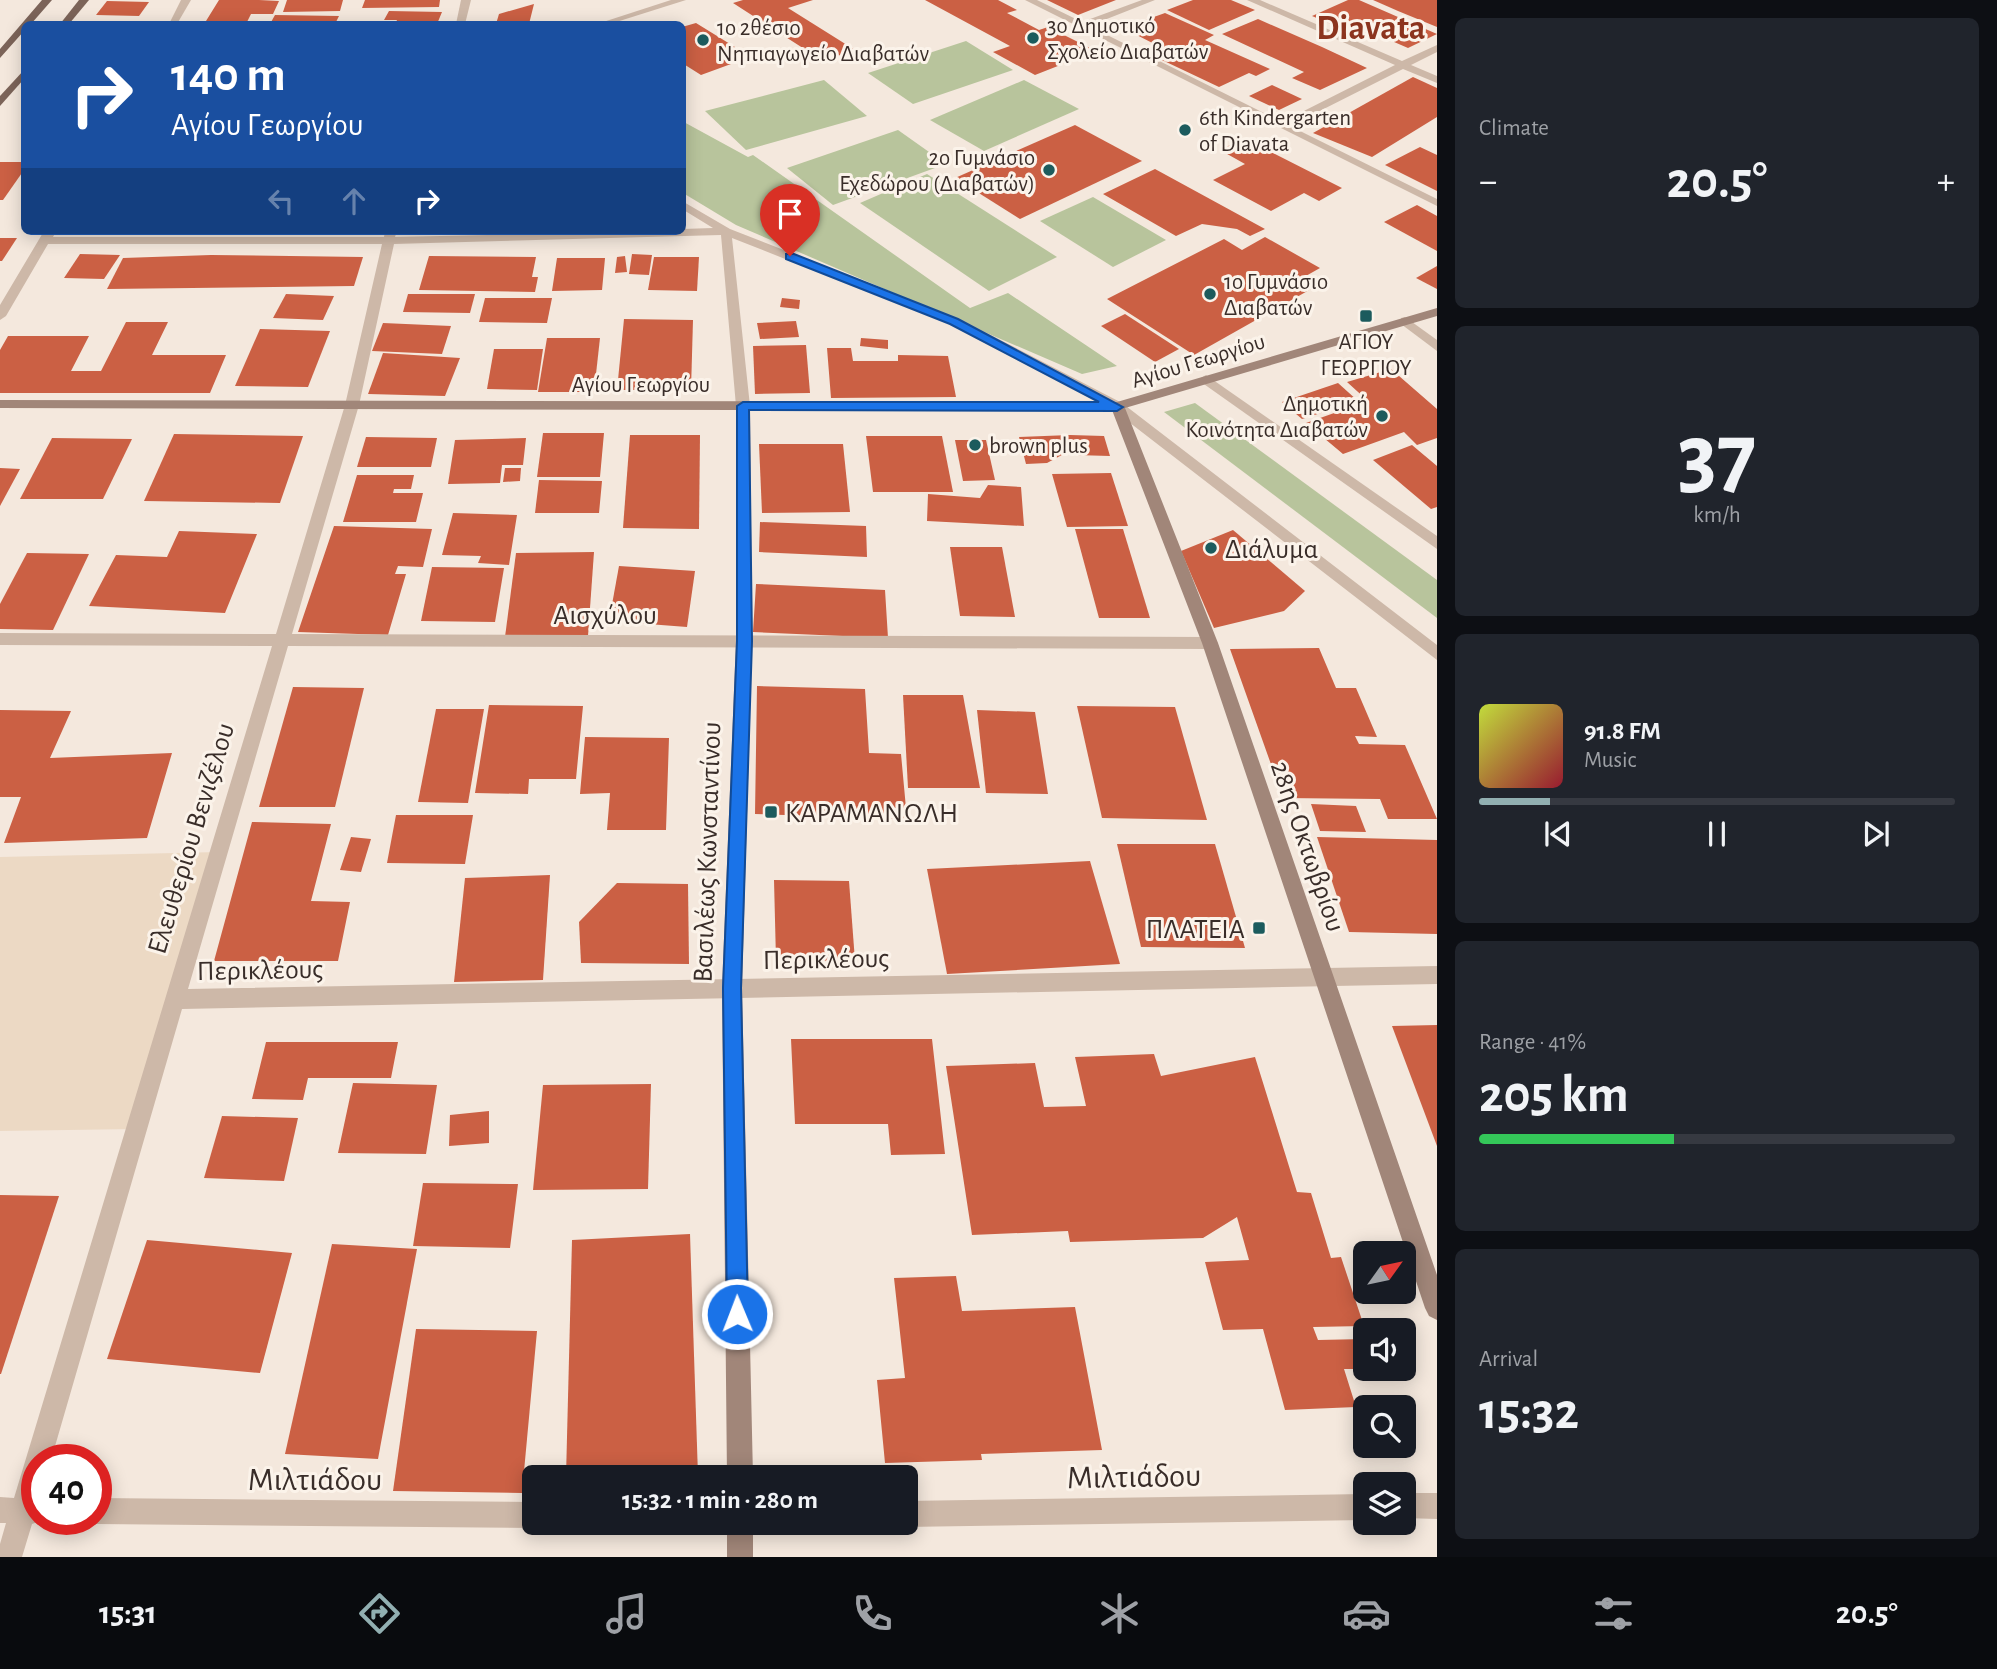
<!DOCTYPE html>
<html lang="en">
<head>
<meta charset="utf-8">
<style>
  body { margin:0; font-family:"Alegreya Sans",sans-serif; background:#20242c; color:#f1f3f6; height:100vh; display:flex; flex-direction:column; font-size:26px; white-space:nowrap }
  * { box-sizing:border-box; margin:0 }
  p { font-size:23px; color:#9ea1a6 }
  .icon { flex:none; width:38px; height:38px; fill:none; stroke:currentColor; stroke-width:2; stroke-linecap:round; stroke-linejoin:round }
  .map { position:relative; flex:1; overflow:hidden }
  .panel { display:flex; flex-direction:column; gap:18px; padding:18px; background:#0d0f14; width:560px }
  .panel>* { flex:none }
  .guide { position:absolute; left:21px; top:21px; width:665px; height:214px; border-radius:10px; box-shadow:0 4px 18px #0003; background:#1a4fa0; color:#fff; overflow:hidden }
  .needle { width:46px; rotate:57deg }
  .tools { position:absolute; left:1353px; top:1241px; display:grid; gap:14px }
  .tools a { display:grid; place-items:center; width:63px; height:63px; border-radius:10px; background:#171b24; box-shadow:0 4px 18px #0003; font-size:35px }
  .speed { position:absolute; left:21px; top:1444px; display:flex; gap:14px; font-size:35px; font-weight:700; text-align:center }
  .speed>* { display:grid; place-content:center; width:91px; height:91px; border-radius:50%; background:#171b24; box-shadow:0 4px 18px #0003; line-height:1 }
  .speed .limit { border:10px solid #d22; background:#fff; color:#111 }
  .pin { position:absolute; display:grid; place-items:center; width:60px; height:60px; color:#fff; margin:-72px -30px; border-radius:50% 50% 50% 0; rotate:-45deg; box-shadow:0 0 7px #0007 }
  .pin .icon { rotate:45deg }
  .me { position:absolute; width:77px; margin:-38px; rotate:359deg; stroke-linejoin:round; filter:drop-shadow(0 0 5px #0008) }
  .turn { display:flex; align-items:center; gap:24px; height:147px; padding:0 35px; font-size:32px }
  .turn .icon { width:91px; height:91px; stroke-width:2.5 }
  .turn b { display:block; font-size:49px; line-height:60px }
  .lanes { display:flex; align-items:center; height:66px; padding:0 35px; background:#0003; justify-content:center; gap:35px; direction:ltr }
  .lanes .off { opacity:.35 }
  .big { font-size:52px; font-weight:700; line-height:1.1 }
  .panel .card { flex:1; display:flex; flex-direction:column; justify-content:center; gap:10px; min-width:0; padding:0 24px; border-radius:10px; background:#20242c }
  .panel .dial { align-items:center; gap:0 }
  .dial b { font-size:91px; line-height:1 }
  .song { display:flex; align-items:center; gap:21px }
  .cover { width:84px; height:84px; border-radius:10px; background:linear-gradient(135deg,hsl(70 70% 55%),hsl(350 70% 35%)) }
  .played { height:7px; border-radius:4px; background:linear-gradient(90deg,#91afb1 15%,#363941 15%) }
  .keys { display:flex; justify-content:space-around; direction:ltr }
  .heat { display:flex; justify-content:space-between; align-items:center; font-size:38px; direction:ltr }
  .charge { height:10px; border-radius:5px; background:linear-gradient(90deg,#34c759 41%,#363941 0) }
  .trip { position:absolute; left:522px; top:1465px; width:396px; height:70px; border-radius:10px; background:#171b24; box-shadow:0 4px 18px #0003; font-weight:700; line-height:70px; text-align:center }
  .tabs { display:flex; height:112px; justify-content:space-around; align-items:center; background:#090b0e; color:#9ea1a6 }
  .tabs .icon { width:49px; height:49px }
  .tabs .selected { color:#91afb1 }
  .tabs b { font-size:32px; color:#f1f3f6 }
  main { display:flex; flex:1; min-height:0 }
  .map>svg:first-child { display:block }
</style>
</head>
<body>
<main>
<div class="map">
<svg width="1437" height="1557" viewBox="0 0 1437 1557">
  <rect width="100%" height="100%" fill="#f4e8dd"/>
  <g fill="#b8c49c">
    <path d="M966,41L1013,70L913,104L868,73Z"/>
    <path d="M824,80L867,116L746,150L705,111Z"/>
    <path d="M1024,80L1079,109L984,151L930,120Z"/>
    <path d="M682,121L748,157L753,155L970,308L1008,293L1117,366L1082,374L736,225L683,193Z"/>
    <path d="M898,130L946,164L833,205L787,168Z"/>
    <path d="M927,174L1057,257L989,291L860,203Z"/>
    <path d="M1093,197L1166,240L1113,267L1040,221Z"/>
    <path d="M1195,403L1437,580V618L1164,412Z"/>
  </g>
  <path fill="#ecd9c4" d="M219,852L136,1129L0,1131V857Z"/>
  <g fill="#cb6044">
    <path d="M219,0H259L279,1L273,14H251L247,22L206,21Z"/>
    <path d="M287,0H343L340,11L283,12Z"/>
    <path d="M365,0H440L439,7L362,8Z"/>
    <path d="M743,0H813L788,8L855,50L823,61L733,3Z"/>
    <path d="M925,0H998L1017,10L1007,13L1039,30L1048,27L1096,51L1035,75L993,52L1010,46Z"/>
    <path d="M1047,0H1116L1078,15Z"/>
    <path d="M1193,0H1231L1255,10L1209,30L1167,10Z"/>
    <path d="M1348,0H1359L1437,34L1408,48L1371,32L1362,37L1312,16Z"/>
    <path d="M1373,0H1437V27L1398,11Z"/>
    <path d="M107,1L149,2L139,16L96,15Z"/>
    <path d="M534,4L529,24H496L499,14Z"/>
    <path d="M389,11L442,12L437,24H395L397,20H384Z"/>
    <path d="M1165,13L1214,35L1205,40L1270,69L1256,76L1249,73L1219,87L1162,60L1174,54L1123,28Z"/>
    <path d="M275,15L339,16L335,24H270Z"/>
    <path d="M1258,19L1322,47L1367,68L1320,90L1292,78L1304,72L1222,34Z"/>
    <path d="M696,23L743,52L723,59L731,64L701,75L682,63V27Z"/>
    <path d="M1413,77L1437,88V117L1372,157L1313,133Z"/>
    <path d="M1272,85L1302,99L1279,110L1249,96Z"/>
    <path d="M1075,125L1142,161L1020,219L955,178Z"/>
    <path d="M1245,138L1273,153L1342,188L1319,201L1304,193L1271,211L1213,180L1245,164L1220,150Z"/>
    <path d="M1420,147L1437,155V191L1385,165Z"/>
    <path d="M0,162H24V170L3,200H0Z"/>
    <path d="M1155,169L1265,229L1250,236L1237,229L1202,224L1176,236L1103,194Z"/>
    <path d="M1417,205L1437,216V251L1384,222Z"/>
    <path d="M1265,237L1320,268L1297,281L1311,289L1194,355L1107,299L1224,239L1242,250Z"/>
    <path d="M0,238H17L2,261H0Z"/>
    <path d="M80,254L120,255L104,279L64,278Z"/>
    <path d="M632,254L652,255L649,275L629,274Z"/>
    <path d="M211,255L363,257L354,286L107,289L123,258Z"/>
    <path d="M429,256L536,257L532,277H538L535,292L419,290Z"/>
    <path d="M625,256L627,272L615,273L617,257Z"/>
    <path d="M654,257H699L697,291L648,290Z"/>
    <path d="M557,258H605L602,290L552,291Z"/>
    <path d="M1437,266V289L1416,278Z"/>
    <path d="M286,294L334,296L323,320L273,318Z"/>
    <path d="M408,294H475L470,313L403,312Z"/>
    <path d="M485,298H552L547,323L479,322Z"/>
    <path d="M782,298L800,300L799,309L780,307Z"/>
    <path d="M1125,314L1179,349L1155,362L1101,326Z"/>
    <path d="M624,319L693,320L691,390H617Z"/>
    <path d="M796,321L799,337L760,339L757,323Z"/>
    <path d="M126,322H168L152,355H226L210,393H0V350L8,336H89L71,371H101Z"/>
    <path d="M383,323L451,326L442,354L372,351Z"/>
    <path d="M260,329L330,331L308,387L235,386Z"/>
    <path d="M547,338H600L594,392H538Z"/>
    <path d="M861,338L888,340V349L860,346Z"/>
    <path d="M806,345L810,393L755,394L753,346Z"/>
    <path d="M827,348H851L853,361H898V355L948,356L956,397L831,398Z"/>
    <path d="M494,349H543L537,390L487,389Z"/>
    <path d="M383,353L460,358L445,396L368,394Z"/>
    <path d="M1391,369L1437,409V438L1417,445L1404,432L1343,454L1306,423L1368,401L1347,382Z"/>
    <path d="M1338,383L1358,401L1302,419L1282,402Z"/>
    <path d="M543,433H604L600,477H537Z"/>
    <path d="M174,434L303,436L280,503L144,501Z"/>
    <path d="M630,435H700L699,529L623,528Z"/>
    <path d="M1070,435L1104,436L1110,456L1075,455L1073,449L1047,463L1026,464L1019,437Z"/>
    <path d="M866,436H942L953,492H873Z"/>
    <path d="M366,437L437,438L431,467H357Z"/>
    <path d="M52,438L132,439L103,499H20Z"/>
    <path d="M526,438L523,465H502L500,483L448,484L455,440Z"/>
    <path d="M955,440H986L995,480L963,481Z"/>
    <path d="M759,444H843L850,512L762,513Z"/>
    <path d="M1412,445L1437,466V507L1431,509L1373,460Z"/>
    <path d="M0,468L20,469L0,506Z"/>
    <path d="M505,468H521L520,481L503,482Z"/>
    <path d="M1111,473L1128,526L1067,527L1052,474Z"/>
    <path d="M357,475H414L411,489H394L393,493H423L416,522H343Z"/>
    <path d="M539,480L602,481L599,513H535Z"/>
    <path d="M988,485L1021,487L1024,526L927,521L928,494L980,498Z"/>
    <path d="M453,513L517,515L509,565L478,563L481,556L442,555Z"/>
    <path d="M760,522L866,526L867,557L759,552Z"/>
    <path d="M334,526L432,529L423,567L398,566L395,574H406L388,635L298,632Z"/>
    <path d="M1075,529H1123L1150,618H1099Z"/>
    <path d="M1233,530L1305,591L1284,611L1214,628L1181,551Z"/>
    <path d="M179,531L257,534L225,613L89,606L116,555L167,557Z"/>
    <path d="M950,547H1002L1015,617L960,616Z"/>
    <path d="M594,552L588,636L505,637L516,553Z"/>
    <path d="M27,553L89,554L53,630L0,629V604Z"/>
    <path d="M619,566L695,571L687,627L609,621Z"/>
    <path d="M432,567L504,568L495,622L421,621Z"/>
    <path d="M756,584L885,590L888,638L753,632Z"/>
    <path d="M1319,648L1336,688H1356L1377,737L1355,736L1359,744L1405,745L1437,819H1388L1380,799L1283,798L1230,649Z"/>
    <path d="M757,686L865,689L869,753L901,754L907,819L755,814Z"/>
    <path d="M293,687L364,688L335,807H259Z"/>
    <path d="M903,695H963L980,788H908Z"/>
    <path d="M489,705L583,706L576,779H529L528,794L475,793Z"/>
    <path d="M1077,706L1175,707L1207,820L1102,818Z"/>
    <path d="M436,709H484L468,803L418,802Z"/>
    <path d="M0,710L71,711L50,758L172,753L147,838L4,843L21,797H0Z"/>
    <path d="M977,710L1035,712L1048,794L986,793Z"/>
    <path d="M585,737L669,738L666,830H607L610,793L580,794Z"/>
    <path d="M1311,804L1356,806L1366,832L1320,831Z"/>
    <path d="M396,815H473L465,864L387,863Z"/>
    <path d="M252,822L331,824L311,901L350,902L338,961H214Z"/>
    <path d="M351,837L371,839L361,872L340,870Z"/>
    <path d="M1317,837L1437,840V934L1349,932Z"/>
    <path d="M1117,844H1215L1245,948L1141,947Z"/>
    <path d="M1090,861L1120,964L947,974L927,869Z"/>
    <path d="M550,875L543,980L454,982L465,878Z"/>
    <path d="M774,880L849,881L855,961L776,960Z"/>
    <path d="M617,883L688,884L689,964L581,963L579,922Z"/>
    <path d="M1437,1025V1146L1392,1026Z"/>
    <path d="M791,1039H932L945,1154L891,1155L888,1124H795Z"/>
    <path d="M266,1042H398L391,1078H308L303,1100L252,1099Z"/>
    <path d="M1154,1054L1161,1076L1255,1057L1297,1192L1311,1193L1331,1258L1341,1257L1364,1326L1313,1327L1318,1340L1365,1339V1369H1344L1356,1407L1285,1410L1263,1329L1223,1330L1205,1262L1249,1260L1237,1217L1203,1238L1070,1242L1068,1231L972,1235L946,1066L1035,1063L1044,1107L1086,1106L1075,1057Z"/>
    <path d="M353,1083L437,1085L426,1154L338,1153Z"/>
    <path d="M651,1084L648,1189L533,1190L543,1085Z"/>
    <path d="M489,1111V1143L449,1146L450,1115Z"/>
    <path d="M222,1116L298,1118L284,1181L204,1178Z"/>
    <path d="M423,1183L518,1184L510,1248L413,1246Z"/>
    <path d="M0,1195L59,1196L1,1374H0Z"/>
    <path d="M690,1234L698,1476L566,1477L572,1240Z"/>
    <path d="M147,1240L292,1253L260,1373L107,1359Z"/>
    <path d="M332,1244L417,1249L378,1459L285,1454Z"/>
    <path d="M956,1276L962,1311L1075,1307L1102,1450L981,1454L982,1460L885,1463L877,1380L905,1378L894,1278Z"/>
    <path d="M416,1329L537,1331L522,1493L393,1491Z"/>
  </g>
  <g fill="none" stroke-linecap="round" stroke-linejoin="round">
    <g fill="#cdb8a8" fill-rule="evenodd">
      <path d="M181,0H191L177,24H169Z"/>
      <path d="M461,0H471L465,24H456Z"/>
      <path d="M671,0H686L610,24H597Z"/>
      <path d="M1025,0H1037L1082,22L1142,0H1155L1089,26L1282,122L1395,65L1247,0H1260L1402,61L1437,45V52L1411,65L1437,76V83L1403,69L1290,126L1437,199V206Z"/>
      <path d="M682,201L730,229L958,318L1122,403L1437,645V660L1112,409L950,324L732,238L750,406L743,410L736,406L721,235L394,244L359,405L292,634L1210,637L1218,643L1210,649L288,646L188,989L1437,966V984L182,1009L51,1460H37V1519H46L32,1524L22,1557H0V1544L6,1523H0V1497L14,1498L272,646L0,645V633L276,634L345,405L382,244H48L6,316L0,320V305L44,231H56L53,237H384L385,231H397L395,237L682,231V229L713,228L682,209Z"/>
      <path d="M1405,317L1437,340V351L1401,324V318Z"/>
      <path d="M1206,375L1437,536V549L1201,382L1199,379Z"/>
      <path d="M1404,1493H1437V1519L1404,1518Z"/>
      <path d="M1365,1494V1520L905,1527L896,1522H905V1501Z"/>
      <path d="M96,1498L534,1502V1522H544L534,1528L96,1524L87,1519H96Z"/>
    </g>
    <g fill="#a18679" fill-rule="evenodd">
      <path d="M1437,308V316L1125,408L1218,643L1437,1275V1320L1429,1316L1425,1308L1202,643L1112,410H750L752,641L742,988L753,1477H727L722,988L736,641V410L0,408V400L1117,402Z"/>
      <rect x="727" y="1522" width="26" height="35"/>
    </g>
    <g fill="#7c6459" fill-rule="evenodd">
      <path d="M42,0H52L31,24H24V31L0,58V49Z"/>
      <path d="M79,0H89L69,24H60Z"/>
      <path d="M24,70V79L0,106V96Z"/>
    </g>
  </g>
  <path fill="#1a73e8" stroke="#114b97" stroke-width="2" d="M786,254H794L958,319L1123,407L1117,411L749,410L752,641L741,988L748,1314L745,1322L737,1325L730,1322L727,1314L723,988L737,641V406L743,402H1099L950,324L786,259Z"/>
  <g fill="#1c5b5d" stroke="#fbf3ea" stroke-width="2.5">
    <circle cx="1033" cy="38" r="7"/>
    <circle cx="703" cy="40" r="7"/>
    <circle cx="1185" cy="130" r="7"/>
    <circle cx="1049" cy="170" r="7"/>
    <circle cx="1210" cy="294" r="7"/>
    <rect x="1359" y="309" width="14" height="14" rx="3.5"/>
    <circle cx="1382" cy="416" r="7"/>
    <circle cx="975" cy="445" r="7"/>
    <circle cx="1211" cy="548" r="7"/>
    <rect x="764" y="805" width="14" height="14" rx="3.5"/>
    <rect x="1252" y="921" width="14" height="14" rx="3.5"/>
  </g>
  <g text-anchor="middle" stroke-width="6" stroke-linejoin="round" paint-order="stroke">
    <g font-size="23" fill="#392d29" stroke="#fbf3ea" text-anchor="start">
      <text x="1047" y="33">3ο Δημοτικό<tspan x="1047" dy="26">Σχολείο Διαβατών</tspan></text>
      <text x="717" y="35">1ο 2θέσιο<tspan x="717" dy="26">Νηπιαγωγείο Διαβατών</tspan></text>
      <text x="1199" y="125">6th Kindergarten<tspan x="1199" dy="26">of Diavata</tspan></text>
      <text x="1035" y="165" text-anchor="end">2ο Γυμνάσιο<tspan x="1035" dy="26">Εχεδώρου (Διαβατών)</tspan></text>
      <text x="1224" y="289">1ο Γυμνάσιο<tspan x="1224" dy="26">Διαβατών</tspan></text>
      <text x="1366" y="349" text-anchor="middle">ΑΓΙΟΥ<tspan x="1366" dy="26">ΓΕΩΡΓΙΟΥ</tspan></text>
      <text x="1368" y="411" text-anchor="end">Δημοτική<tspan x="1368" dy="26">Κοινότητα Διαβατών</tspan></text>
      <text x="989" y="453">brown plus</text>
    </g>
    <g font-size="23" fill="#392d29" stroke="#fbf3ea">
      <text transform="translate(1198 360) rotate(-17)" y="8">Αγίου Γεωργίου</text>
      <text x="641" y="392">Αγίου Γεωργίου</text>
    </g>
    <g font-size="28" fill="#392d29" stroke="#fbf3ea" text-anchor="start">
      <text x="1225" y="558">Διάλυμα</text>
      <text x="785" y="822">ΚΑΡΑΜΑΝΩΛΗ</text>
      <text x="1245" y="938" text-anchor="end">ΠΛΑΤΕΙΑ</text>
    </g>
    <g font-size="28" fill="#392d29" stroke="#fbf3ea">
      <text x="605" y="624">Αισχύλου</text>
      <text transform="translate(190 838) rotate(-73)" y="10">Ελευθερίου Βενιζέλου</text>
      <text transform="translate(1309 846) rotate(71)" y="10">28ης Οκτωβρίου</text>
      <text transform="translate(706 852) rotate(-88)" y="10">Βασιλέως Κωνσταντίνου</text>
      <text transform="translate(826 958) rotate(-1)" y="10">Περικλέους</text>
      <text transform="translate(260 969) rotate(-1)" y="10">Περικλέους</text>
    </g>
    <g font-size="33" fill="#392d29" stroke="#fbf3ea">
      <text transform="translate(1134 1475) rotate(-1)" y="12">Μιλτιάδου</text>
      <text x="315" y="1490">Μιλτιάδου</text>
    </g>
    <g font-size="35" font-weight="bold" fill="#8c341e" stroke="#fbf3ea">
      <text x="1371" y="39">Diavata</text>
    </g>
  </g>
</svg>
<div class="tools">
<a><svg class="needle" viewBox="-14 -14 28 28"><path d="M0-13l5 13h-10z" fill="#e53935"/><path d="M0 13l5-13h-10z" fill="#9ea1a6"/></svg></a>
<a><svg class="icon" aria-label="sound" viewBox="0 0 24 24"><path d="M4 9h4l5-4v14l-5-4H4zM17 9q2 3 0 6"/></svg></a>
<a><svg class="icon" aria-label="search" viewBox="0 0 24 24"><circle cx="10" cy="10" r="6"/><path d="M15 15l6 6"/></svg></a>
<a><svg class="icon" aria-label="layers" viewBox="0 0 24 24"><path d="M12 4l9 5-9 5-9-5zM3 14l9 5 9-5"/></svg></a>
</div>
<div class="speed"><div class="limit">40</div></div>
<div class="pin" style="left:790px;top:256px;background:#d93025"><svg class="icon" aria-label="arrive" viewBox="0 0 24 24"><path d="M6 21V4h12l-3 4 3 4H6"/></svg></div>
<svg class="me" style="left:737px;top:1314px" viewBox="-20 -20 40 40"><circle r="17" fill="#1a73e8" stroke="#fff" stroke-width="3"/><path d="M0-11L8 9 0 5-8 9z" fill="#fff"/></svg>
<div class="trip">15:32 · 1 min · 280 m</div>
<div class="guide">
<div class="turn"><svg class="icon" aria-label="right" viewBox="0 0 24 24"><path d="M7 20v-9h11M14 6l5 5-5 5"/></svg><div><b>140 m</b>Αγίου Γεωργίου</div></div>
<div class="lanes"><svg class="icon off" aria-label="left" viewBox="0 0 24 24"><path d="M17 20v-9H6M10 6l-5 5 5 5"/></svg><svg class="icon off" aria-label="ahead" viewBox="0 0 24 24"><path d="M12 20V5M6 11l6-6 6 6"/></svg><svg class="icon" aria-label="right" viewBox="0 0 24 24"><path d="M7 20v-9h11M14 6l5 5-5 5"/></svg></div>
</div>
</div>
<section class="panel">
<div class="card"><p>Climate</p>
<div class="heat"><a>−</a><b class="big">20.5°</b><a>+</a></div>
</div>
<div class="card dial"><b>37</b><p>km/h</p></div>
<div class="card">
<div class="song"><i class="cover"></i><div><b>91.8 FM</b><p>Music</p></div></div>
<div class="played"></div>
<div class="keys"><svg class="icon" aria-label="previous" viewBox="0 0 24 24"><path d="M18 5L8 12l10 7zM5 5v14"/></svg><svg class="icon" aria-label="pause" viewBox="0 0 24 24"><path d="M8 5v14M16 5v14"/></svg><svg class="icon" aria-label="next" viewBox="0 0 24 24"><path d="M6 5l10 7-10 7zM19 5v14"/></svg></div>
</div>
<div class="card"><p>Range · 41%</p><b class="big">205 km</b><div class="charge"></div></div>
<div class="card"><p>Arrival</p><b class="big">15:32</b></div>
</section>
</main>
<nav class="tabs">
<b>15:31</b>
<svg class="icon selected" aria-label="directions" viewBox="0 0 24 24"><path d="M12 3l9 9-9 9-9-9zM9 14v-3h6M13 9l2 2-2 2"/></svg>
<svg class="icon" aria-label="music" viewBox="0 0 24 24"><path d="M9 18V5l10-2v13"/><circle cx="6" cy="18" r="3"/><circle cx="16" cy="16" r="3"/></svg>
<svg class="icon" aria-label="phone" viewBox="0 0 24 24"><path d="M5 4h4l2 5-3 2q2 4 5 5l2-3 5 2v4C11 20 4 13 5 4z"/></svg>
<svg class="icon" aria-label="climate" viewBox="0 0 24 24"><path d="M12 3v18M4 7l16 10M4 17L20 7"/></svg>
<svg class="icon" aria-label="car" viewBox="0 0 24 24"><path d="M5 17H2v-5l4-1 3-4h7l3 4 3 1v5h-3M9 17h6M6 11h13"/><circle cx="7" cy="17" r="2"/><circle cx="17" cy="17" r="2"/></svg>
<svg class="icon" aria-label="filters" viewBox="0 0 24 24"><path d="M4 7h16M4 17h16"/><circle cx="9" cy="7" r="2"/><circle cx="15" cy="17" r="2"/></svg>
<b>20.5°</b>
</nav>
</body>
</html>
